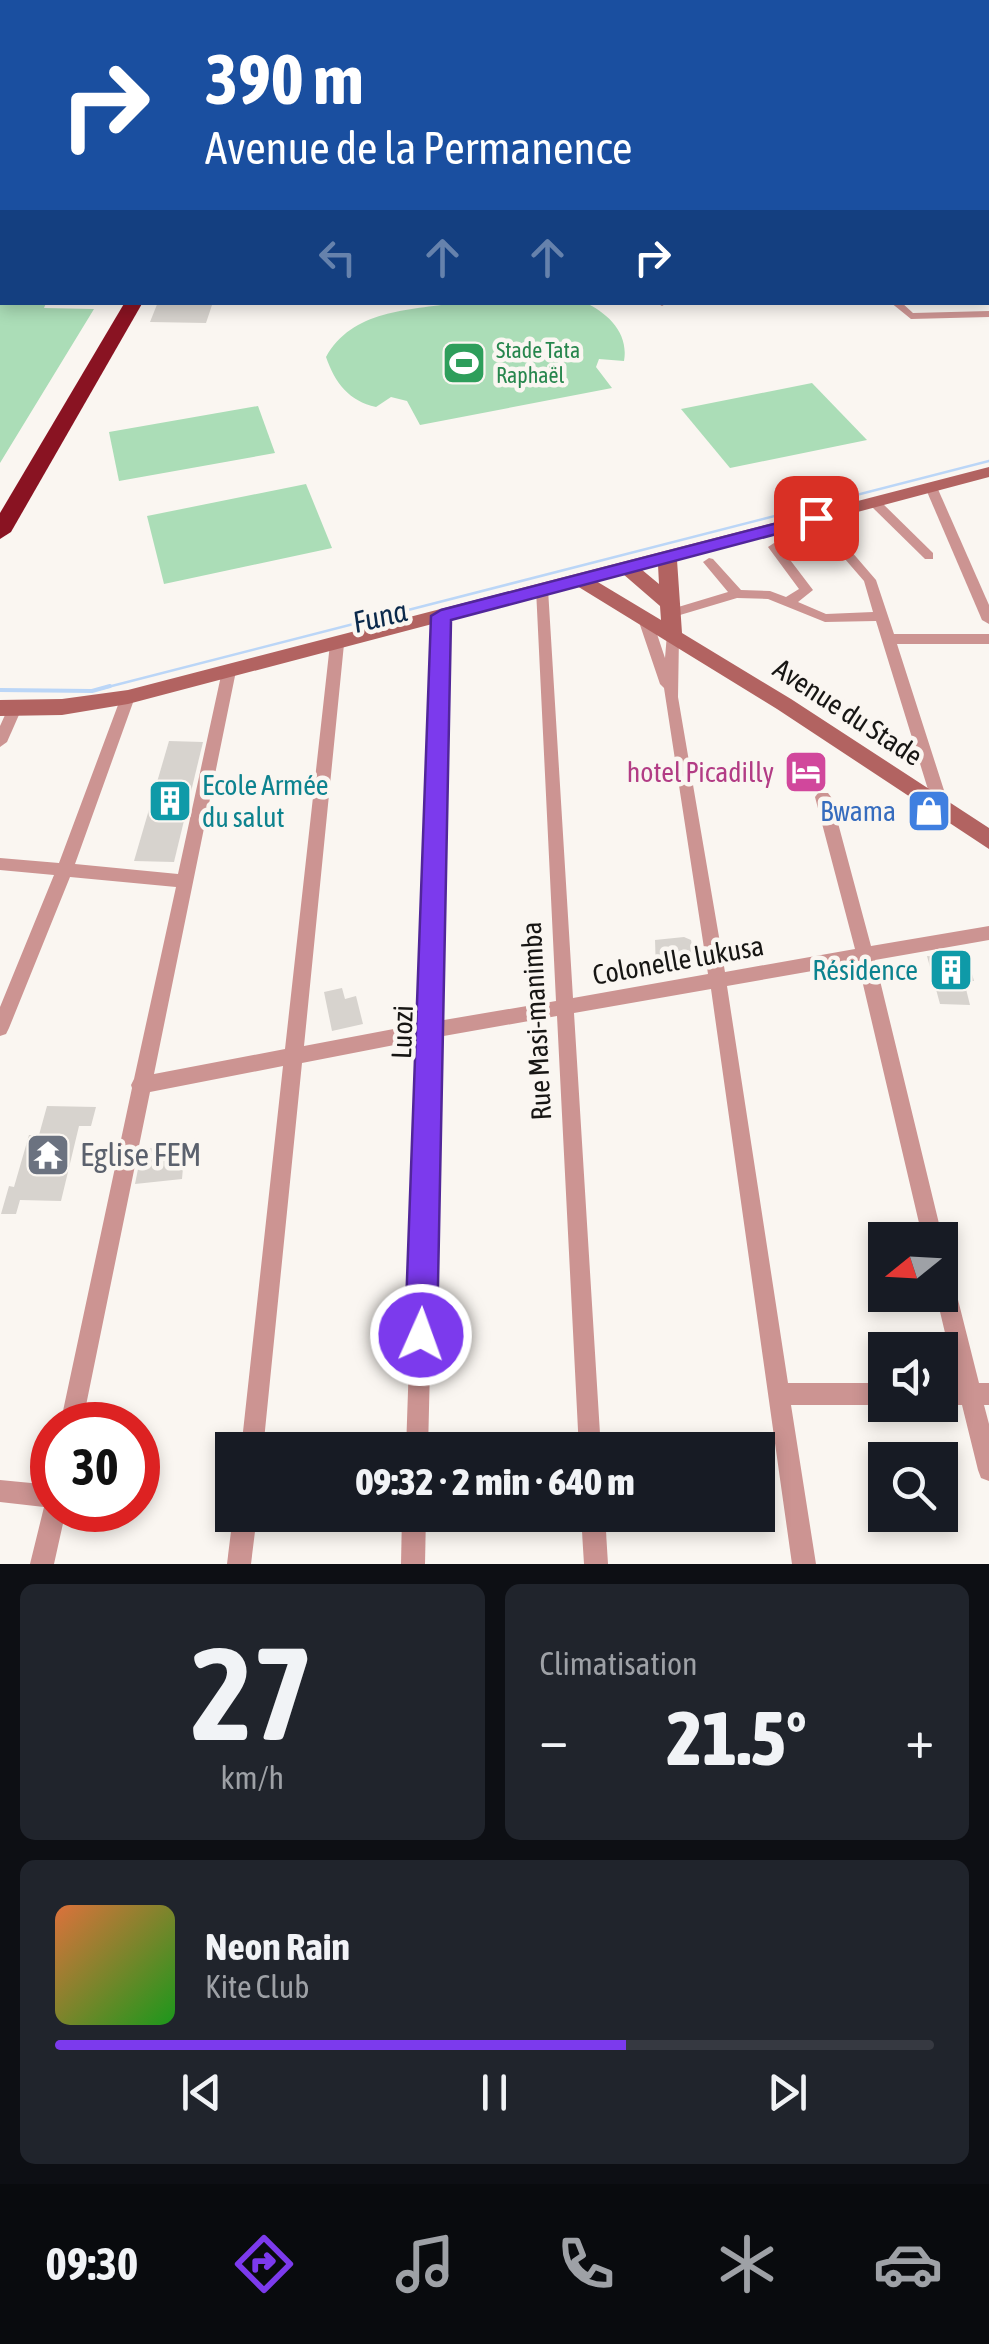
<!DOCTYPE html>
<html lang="fr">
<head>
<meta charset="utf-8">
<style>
  body { margin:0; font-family:"Asap Condensed",sans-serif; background:#20242c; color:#f1f3f6; height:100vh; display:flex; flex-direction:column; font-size:38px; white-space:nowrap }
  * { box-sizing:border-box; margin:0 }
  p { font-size:32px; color:#9ea1a6 }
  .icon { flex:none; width:55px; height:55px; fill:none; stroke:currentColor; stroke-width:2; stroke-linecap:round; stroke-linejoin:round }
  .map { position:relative; height:1564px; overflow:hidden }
  .panel { display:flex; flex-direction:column; gap:20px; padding:20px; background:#0d0f14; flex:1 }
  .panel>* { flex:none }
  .hud { position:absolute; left:0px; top:0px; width:990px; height:305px; box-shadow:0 5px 15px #0003; background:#1a4fa0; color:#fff; overflow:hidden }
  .needle { width:65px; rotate:252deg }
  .tools { position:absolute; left:868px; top:1222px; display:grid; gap:20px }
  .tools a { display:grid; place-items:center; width:90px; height:90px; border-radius:0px; background:#171b24; box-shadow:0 5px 15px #0003; font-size:50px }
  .speed { position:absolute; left:30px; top:1402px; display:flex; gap:20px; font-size:50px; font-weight:700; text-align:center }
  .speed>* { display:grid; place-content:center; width:130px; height:130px; border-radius:50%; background:#171b24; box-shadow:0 5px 15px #0003; line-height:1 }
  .speed .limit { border:15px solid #d22; background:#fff; color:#111 }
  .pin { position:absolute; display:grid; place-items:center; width:85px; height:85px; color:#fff; margin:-42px; border-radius:20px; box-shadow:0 5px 15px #0006 }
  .me { position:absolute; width:110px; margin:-55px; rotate:2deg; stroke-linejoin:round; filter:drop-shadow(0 0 8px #0008) }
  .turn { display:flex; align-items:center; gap:35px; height:210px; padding:0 40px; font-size:45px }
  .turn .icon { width:130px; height:130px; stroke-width:2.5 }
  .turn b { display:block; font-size:70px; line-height:85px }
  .lanes { display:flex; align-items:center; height:95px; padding:0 40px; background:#0003; justify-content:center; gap:50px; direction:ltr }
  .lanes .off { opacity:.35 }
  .big { font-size:75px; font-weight:800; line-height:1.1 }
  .panel .widget { flex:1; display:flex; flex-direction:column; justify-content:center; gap:15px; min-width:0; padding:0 35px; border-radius:15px; background:#20242c }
  .panel .dial { align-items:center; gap:0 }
  .dial b { font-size:130px; line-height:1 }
  .song { display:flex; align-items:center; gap:30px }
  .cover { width:120px; height:120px; border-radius:15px; background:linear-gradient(135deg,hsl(20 70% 55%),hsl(120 70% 35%)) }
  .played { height:10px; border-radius:5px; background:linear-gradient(90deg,#7c3aed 65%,#363941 65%) }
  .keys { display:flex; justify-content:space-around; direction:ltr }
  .heat { display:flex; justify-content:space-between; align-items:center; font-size:55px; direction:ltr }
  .panel .tiles { flex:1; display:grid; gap:20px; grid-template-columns:1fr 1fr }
  .widget:last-child { grid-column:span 2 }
  .trip { position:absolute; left:215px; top:1432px; width:560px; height:100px; border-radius:0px; background:#171b24; box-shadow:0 5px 15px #0003; font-weight:800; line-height:100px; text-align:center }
  .menu { display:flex; height:160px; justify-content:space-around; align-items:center; background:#090b0e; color:#9ea1a6 }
  .menu .icon { width:70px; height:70px }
  .menu .on { color:#7c3aed }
  .menu b { font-size:45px; color:#f1f3f6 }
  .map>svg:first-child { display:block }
</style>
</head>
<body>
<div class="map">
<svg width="989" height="1564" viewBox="0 0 989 1564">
  <rect width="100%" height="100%" fill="#faf6f1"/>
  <g fill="#abddb7">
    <path d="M0,280L2,302L46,303L44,308L94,309L0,463Z"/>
    <path d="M456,303L584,302C608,313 629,333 624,361L599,359L596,367L612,388L420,425L407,401L391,397L376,407C349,401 335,383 326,357C352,310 409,310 456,303Z"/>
    <path d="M812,383L867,440L730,468L681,409Z"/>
    <path d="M258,406L275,453L119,481L109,432Z"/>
    <path d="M306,484L332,548L164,584L147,516Z"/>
  </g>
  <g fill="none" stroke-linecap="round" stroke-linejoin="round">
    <path stroke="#bbd6f7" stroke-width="2.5" d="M100,689L989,461"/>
    <path stroke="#bbd6f7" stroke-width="4" d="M0,690L92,691L110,686"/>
  </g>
  <g fill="#d7d3ce">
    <path d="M158,302H213L206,323L150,322Z"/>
    <path d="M169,741L203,742L174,862L134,861Z"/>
    <path d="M684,937L691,940L695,959L656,972L655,940Z"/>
    <path d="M927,956L968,960L974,981H964L970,1005L940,1004Z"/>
    <path d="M342,988L345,999L356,996L363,1024L332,1031L324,992Z"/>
    <path d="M47,1106L96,1107L91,1126H79L61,1201L20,1200L16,1214H1L9,1186L14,1187L29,1135H39Z"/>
    <path d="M185,1145L182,1179L135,1184L142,1149Z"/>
  </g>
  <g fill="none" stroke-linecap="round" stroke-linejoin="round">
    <g fill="#cc9492" fill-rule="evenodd">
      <path d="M65,0H71L70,2H64Z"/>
      <rect x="419" y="0" width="6" height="2"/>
      <rect x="762" y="0" width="6" height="2"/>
      <rect x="807" y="0" width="6" height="2"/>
      <rect x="840" y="0" width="6" height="2"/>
      <rect x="869" y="0" width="6" height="2"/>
      <path d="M902,0L903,2L896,1L897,0Z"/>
      <path d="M924,0H931L932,2H926Z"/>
      <path d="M966,0H989V4Z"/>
      <rect x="988" y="31" width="1" height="5"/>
      <rect x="988" y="52" width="1" height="4"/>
      <rect x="988" y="73" width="1" height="4"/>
      <rect x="988" y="92" width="1" height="4"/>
      <rect x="988" y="105" width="1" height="6"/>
      <rect x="988" y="148" width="1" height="4"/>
      <rect x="0" y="161" width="2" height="5"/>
      <rect x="988" y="177" width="1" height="6"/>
      <path d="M988,263H989V271L988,270Z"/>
      <rect x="988" y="279" width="1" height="6"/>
      <path d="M655,302H666L667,303L662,306Z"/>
      <path d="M890,302H901L913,313L989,311V317L911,319Z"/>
      <path d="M931,483L937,487L989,605V624L982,620L925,487Z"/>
      <path d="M874,498L878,499L933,553V559H925L870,505V499Z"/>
      <path d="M816,514L820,515L876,580L894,634H989V644H897L950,809L947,813H937L934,809L876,621L825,622L768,599L737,598L670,618L663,614L665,611L728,592L703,562L709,558L713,559L741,590L770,591L786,597L799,589L768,547L774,543L778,544L813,590L798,602L826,614L873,612L864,581L812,521L810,518Z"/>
      <path d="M542,585L548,589L573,998L708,974L664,688L660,684L639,622L646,618L653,622L665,658L667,634L672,632L679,637L678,697L725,972L855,949L815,797L818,793H828L831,797L871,946L989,926V940L875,960L943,1240L940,1247V1240H923L858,963L727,986L788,1383H885V1405H791L816,1564H792L711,989L574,1013L601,1450H579L557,1016L438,1037L428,1450H406L420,1040L302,1063L263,1450H241L283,1066L150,1092L82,1425H60L132,1088L131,1085L134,1079L176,887L70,877L9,1028L6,1034L0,1036V1007L54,875L0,870V858L59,863L121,697L128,692L135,697L75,864L178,874L222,671L229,666L234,668L236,671L154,1074L285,1049L330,644L332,641H342L344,644L304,1046L420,1024L434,616L441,612L448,616L438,1021L556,1001L536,589Z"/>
      <path d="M15,703L22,708L7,742L0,747V726L10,704Z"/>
      <path d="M940,1258L947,1261L950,1268L979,1383H989V1405H984L989,1424V1481L981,1478L978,1470L962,1405H940V1383H957L936,1295H940Z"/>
      <path d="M0,1480L52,1485V1510H66L54,1564H30L44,1507L0,1502Z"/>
      <path d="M233,1515H257L251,1564H227Z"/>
      <path d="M402,1515H426L425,1564H401Z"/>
      <path d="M581,1515H605L608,1564H584Z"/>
    </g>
    <g fill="#b26361" fill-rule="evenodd">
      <path d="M2,19V25L0,26V20Z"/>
      <rect x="988" y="116" width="1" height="6"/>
      <rect x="0" y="180" width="2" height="8"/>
      <path d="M989,467V477L677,560L682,633L791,699L989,828V849L777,709L577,586L128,704L62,715L0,716V700L62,699L128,690ZM658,565L659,584L641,569ZM623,574L660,606L661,620L596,581Z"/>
    </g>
    <path fill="#891322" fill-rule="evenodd" d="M125,302H143L11,532L0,539V513Z"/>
  </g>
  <path fill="#7c3aed" stroke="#51269a" stroke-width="2.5" d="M816,513L825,518L822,522L451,620L437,1335L432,1347L421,1351L410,1347L405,1335L431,616L441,610Z"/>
  <defs>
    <symbol id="stadium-square" viewBox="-11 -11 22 22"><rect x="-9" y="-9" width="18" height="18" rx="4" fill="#2e9e5b" stroke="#faf6f1"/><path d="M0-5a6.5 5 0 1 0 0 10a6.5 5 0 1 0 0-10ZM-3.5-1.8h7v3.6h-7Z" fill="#fff"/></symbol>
    <symbol id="hotel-square" viewBox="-11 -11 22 22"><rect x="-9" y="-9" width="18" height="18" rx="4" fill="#d1479c" stroke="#faf6f1"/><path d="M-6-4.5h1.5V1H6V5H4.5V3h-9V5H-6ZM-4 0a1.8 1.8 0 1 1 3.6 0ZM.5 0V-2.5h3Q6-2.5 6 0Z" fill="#fff"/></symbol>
    <symbol id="building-square" viewBox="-11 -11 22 22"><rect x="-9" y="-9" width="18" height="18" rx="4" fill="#0f9aa8" stroke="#faf6f1"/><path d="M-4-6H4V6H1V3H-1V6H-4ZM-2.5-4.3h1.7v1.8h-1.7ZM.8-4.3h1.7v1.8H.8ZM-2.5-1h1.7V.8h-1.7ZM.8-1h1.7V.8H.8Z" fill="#fff"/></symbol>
    <symbol id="shop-square" viewBox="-11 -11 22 22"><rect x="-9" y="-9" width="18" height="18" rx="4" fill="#3f7fe0" stroke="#faf6f1"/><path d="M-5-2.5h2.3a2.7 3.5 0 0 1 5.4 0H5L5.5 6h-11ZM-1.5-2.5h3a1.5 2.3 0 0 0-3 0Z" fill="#fff"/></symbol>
    <symbol id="temple-square" viewBox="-11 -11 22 22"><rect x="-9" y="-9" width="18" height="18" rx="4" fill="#6b7280" stroke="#faf6f1"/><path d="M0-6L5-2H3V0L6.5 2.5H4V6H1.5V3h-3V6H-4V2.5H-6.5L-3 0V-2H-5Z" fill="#fff"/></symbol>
  </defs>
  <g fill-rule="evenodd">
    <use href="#stadium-square" x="439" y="338" width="50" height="50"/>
    <use href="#hotel-square" x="781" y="747" width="50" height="50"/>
    <use href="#building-square" x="145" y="776" width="50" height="50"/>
    <use href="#shop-square" x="904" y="786" width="50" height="50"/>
    <use href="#building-square" x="926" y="945" width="50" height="50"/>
    <use href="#temple-square" x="23" y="1130" width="50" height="50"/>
  </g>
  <g text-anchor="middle" stroke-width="9" stroke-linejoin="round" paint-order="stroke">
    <g font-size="22" fill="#27864d" stroke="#faf6f1" text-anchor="start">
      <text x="496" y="358">Stade Tata<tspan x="496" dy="25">Raphaël</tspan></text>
    </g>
    <g font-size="28" fill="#171614" stroke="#faf6f1">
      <text transform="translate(848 712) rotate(33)" y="10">Avenue du Stade</text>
      <text transform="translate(678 960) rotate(-10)" y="10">Colonelle lukusa</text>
      <text transform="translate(536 1021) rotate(-93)" y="10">Rue Masi-manimba</text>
      <text transform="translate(402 1032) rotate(-88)" y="10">Luozi</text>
    </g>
    <g font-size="28" fill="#b23c85" stroke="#faf6f1" text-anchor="end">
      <text x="774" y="782">hotel Picadilly</text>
    </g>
    <g font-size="28" fill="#0d838f" stroke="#faf6f1" text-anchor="start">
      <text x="202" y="795">Ecole Armée<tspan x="202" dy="32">du salut</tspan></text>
      <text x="918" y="980" text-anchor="end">Résidence</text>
    </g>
    <g font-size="28" fill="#366cbe" stroke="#faf6f1" text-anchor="end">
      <text x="896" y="821">Bwama</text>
    </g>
    <g font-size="30" font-style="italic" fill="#0b294b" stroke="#faf6f1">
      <text transform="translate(380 617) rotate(-14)" y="10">Funa</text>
    </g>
    <g font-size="32" fill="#5b616d" stroke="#faf6f1" text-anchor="start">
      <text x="80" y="1166">Eglise FEM</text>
    </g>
  </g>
</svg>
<div class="tools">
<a><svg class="needle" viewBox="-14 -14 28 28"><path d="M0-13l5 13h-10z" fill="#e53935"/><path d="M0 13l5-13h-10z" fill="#9ea1a6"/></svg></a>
<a><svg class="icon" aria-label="sound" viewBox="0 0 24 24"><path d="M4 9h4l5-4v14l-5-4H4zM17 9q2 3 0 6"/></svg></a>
<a><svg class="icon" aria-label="search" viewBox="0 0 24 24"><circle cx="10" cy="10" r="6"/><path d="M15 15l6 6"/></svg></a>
</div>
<div class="speed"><div class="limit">30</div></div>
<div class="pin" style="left:816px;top:518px;background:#d93025"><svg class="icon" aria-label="arrive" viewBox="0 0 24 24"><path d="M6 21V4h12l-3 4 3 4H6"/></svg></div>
<svg class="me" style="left:421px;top:1335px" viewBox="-20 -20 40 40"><circle r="17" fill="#7c3aed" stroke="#fff" stroke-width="3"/><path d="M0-11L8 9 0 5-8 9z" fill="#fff"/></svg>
<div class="trip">09:32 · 2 min · 640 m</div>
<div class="hud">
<div class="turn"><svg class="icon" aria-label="right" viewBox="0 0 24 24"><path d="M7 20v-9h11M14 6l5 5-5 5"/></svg><div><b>390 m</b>Avenue de la Permanence</div></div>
<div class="lanes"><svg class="icon off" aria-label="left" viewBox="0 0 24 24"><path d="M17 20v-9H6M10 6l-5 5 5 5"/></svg><svg class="icon off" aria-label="ahead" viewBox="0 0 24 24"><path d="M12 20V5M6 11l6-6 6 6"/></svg><svg class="icon off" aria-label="ahead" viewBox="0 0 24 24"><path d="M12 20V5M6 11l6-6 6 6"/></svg><svg class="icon" aria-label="right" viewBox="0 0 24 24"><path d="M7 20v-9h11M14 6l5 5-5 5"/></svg></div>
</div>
</div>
<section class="panel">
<div class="tiles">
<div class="widget dial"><b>27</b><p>km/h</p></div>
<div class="widget"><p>Climatisation</p>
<div class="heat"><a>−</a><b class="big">21.5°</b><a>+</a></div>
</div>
<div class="widget">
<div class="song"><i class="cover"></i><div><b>Neon Rain</b><p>Kite Club</p></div></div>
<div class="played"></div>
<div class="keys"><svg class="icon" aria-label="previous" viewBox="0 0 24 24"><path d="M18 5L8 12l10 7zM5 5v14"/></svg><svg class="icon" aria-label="pause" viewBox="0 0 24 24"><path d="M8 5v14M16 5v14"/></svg><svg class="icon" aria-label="next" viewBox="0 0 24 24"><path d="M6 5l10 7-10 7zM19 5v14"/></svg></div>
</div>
</div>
</section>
<nav class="menu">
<b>09:30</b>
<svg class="icon on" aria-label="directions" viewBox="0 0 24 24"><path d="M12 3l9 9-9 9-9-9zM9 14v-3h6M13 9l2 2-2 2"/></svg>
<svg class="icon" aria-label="music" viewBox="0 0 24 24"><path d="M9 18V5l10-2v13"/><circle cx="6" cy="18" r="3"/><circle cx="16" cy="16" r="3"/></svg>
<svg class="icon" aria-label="phone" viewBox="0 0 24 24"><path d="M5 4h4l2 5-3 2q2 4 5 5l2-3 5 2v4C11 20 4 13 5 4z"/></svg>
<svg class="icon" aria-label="climate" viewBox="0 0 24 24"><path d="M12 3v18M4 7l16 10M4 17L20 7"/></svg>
<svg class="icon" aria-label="car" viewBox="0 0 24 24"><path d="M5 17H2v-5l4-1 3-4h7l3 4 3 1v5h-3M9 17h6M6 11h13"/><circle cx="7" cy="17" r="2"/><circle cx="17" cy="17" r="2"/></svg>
</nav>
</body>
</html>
